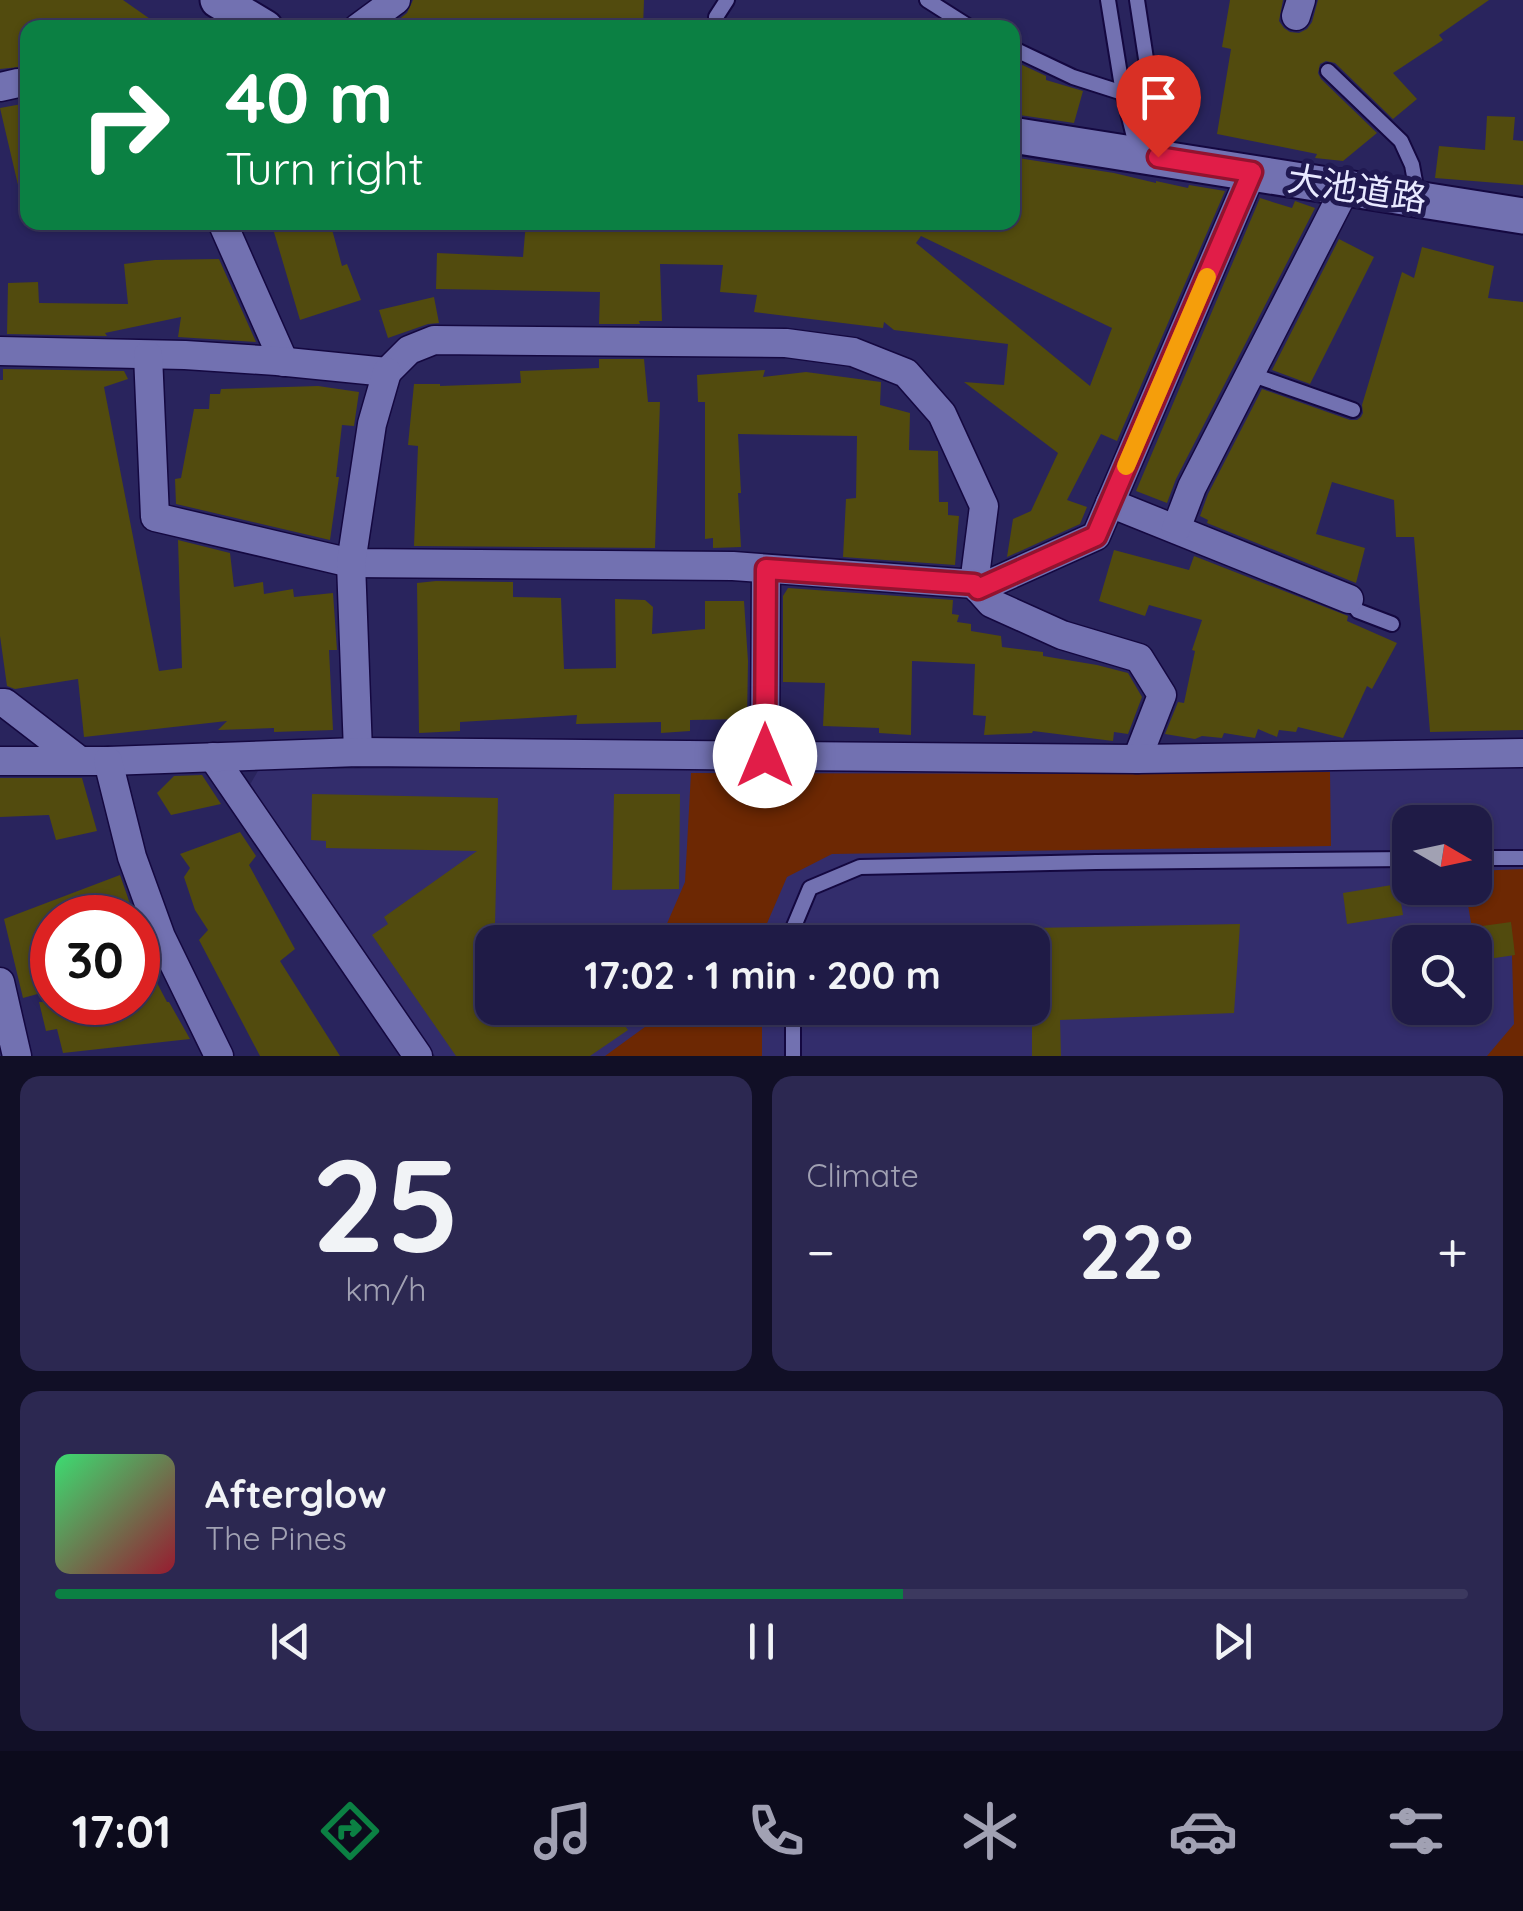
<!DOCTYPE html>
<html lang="en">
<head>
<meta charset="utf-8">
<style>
  body { margin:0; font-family:Quicksand,"Noto Sans JP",sans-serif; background:#2c2851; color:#f1f3f6; height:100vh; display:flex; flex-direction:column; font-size:38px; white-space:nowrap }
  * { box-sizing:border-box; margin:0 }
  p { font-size:32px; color:#a1a1b3 }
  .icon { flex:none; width:55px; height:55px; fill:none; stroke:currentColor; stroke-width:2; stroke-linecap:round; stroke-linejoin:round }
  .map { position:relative; height:1056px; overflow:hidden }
  .details { display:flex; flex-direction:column; gap:20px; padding:20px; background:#110f26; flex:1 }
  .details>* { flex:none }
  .top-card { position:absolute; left:20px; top:20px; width:1000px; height:210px; border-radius:20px; box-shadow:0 2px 8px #0004,0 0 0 2px #3c395f; background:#0b8043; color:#fff; overflow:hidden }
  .needle { width:65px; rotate:99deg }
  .controls { position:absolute; left:1392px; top:805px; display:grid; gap:20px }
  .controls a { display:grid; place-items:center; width:100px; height:100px; border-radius:20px; background:#1f1b46; box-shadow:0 2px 8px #0004,0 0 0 2px #3c395f; font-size:50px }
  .speed { position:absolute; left:30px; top:895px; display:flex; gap:20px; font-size:50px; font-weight:700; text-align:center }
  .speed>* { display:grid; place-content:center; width:130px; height:130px; border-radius:50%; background:#1f1b46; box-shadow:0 2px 8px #0004,0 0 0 2px #3c395f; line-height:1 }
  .speed .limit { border:15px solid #d22; background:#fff; color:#111 }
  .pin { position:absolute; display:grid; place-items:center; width:85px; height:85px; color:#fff; margin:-102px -42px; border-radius:50% 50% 50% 0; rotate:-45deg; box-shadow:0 0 10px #0007 }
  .pin .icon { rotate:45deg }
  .me { position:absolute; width:110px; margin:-55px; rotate:0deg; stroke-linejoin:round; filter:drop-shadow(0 0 8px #0008) }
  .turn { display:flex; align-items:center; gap:35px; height:210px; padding:0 40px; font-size:45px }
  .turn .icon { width:130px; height:130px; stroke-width:2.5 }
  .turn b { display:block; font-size:70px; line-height:85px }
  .big { font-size:75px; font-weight:700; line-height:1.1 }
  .details .card { flex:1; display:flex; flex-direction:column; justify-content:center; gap:15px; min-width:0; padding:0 35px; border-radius:20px; background:#2c2851 }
  .details .dial { align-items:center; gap:0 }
  .dial b { font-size:130px; line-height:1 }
  .song { display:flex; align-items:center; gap:30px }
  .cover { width:120px; height:120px; border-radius:15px; background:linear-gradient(135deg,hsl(140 70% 55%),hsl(350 70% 35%)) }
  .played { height:10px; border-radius:5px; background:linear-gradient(90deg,#0b8043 60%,#3c395f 60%) }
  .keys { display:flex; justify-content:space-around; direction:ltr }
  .heat { display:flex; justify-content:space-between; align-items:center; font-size:55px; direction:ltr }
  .details .tiles { flex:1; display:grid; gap:20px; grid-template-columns:1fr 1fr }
  .card:last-child { grid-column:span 2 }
  .trip { position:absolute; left:475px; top:925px; width:575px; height:100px; border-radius:20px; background:#1f1b46; box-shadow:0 2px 8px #0004,0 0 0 2px #3c395f; font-weight:700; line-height:100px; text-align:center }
  .tab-bar { display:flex; height:160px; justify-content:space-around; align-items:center; background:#0c0b1c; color:#a1a1b3 }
  .tab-bar .icon { width:70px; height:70px }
  .tab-bar .on { color:#0b8043 }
  .tab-bar b { font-size:45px; color:#f1f3f6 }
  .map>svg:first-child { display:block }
</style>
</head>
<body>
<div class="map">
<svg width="1523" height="1056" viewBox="0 0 1523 1056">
  <rect width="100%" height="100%" fill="#29245d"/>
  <path fill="#332d6c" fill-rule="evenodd" d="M1523,767V1056H435L248,788L259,769ZM1410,822H1475V888H1410ZM492,942H1032V1008H492ZM1410,942H1475V1008H1410Z"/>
  <g fill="#6d2803">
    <path d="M1330,772L1331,846L832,854L787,877L762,935V942H659L685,882L691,773L1103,774Z"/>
    <path d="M1523,869V1056H1487L1514,1024L1511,923L1472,928L1465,888H1475V871Z"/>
    <path d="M646,1008H762V1056H605L649,1024Z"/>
  </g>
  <g fill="#524b0e" fill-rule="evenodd">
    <path d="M0,0H123L163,28H28V66L0,69Z"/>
    <path d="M413,0H644L643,28H388L407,13Z"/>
    <path d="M1230,0H1283L1279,21L1284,28L1290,32L1299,33L1307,29L1312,22L1318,0H1489L1439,35L1443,40L1393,73L1417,99L1393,119L1335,63L1326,61L1320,64L1318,73L1321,79L1377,133L1343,161L1315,158L1317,154L1217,134L1231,49L1222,47Z"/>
    <path d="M1012,60L1046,76V80L1083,91L1074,123L1012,114Z"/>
    <path d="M20,100H28V184L18,185L0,108L22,104Z"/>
    <path d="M1487,116L1515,117L1513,140L1523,141V185L1435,178L1439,146L1485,150Z"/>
    <path d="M1018,158L1114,173L1156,183V181L1188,188L1189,185L1225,191L1117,441L1101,434L1067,500L1087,507L1080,524L1007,557L1013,519L1031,511L1058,453L964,382L1004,385L1008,344L894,330L884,322L883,328L754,312L757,295L720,292L723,265L660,264L662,321H639L640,324H599L600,292L436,289L437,253L523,257L526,222H1012V187ZM921,236L1112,328L1090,386L916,243Z"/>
    <path d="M1260,198L1292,208L1295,201L1315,208L1176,479L1167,503L1136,491Z"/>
    <path d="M271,222H330L342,266L347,264L361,300L300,320Z"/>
    <path d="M1339,239L1374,257L1310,384L1272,370Z"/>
    <path d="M1422,247L1494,266L1488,298L1523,302V730L1430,732L1414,537H1396L1394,500L1332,482L1316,534L1365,548L1356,583L1207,523L1208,520L1200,516L1208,494L1262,389L1350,420H1357L1361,417L1363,413L1362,405L1402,272L1414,278Z"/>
    <path d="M219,259L256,342L178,337L181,317L105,333L107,336L7,334L8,283L38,282L39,303L128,304L124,264L155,260Z"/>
    <path d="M434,297L439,323L428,324L388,338L379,310Z"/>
    <path d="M599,359H644L648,402H660L655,548L414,546L418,446L408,445L414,384H440V386L521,383L520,371L599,368Z"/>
    <path d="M3,369L124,371L128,379L104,387L159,671L182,668L178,540L230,553L234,587L263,582L264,594L293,589L294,597L333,593L337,650H329L333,730L274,732V728L218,730L227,721L84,737L78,679L15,689L7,686L0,636V380H3Z"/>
    <path d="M765,370L763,377L806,372L881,382L880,405L910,413L909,450L938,451L939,502H948V515L959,516L955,565L843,557L846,499L856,498L857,436L738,434L741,493H738L741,547L713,548V538L705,539V402H698L697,375Z"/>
    <path d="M318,386L359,392L354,426L342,425L336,477H339L330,540L176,504L175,479L181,478L194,409H209L210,394H220L221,389Z"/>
    <path d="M1114,550L1189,570L1194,556L1348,616L1347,621L1397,643L1372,689L1367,686L1343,738L1298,727L1296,732L1279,730L1277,737L1258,729L1255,738L1224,733L1222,738L1202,736L1195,739L1165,734L1178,702L1184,703L1195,651L1192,650L1202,620L1149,605L1145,616L1099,601Z"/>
    <path d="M436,581L513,582V597L561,598L564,669L616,668L615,599L645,600L653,607L652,634L705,629V601H744L748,661L747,719L690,720V731L661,733V722L576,724L577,715L460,722V731L419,733L417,583Z"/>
    <path d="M788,588L953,600L952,614L959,615L957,622L971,624V631L1001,636L1002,647L1043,652V656L1097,665L1128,673L1142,697L1128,734L1114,732L1113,741L1033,731L1032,733L984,735L986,716L973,715L975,664L912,661L911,735L879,733V728L823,726L825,683L783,682V596Z"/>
    <path d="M202,775L221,804L171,815L157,793L174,776Z"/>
    <path d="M0,778H82L97,831L56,840L49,815L0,817Z"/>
    <path d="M312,794L498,798L495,925L507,942H492V1008H527L538,1024L561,1008H612L628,1030L590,1056H456L372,935L388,924L384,917L477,851L326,848V841L311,840Z"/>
    <path d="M614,794H680L679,889L612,890Z"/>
    <path d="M240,832L256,856L249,865L295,949L280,961L340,1056H260L199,940L208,930L195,910L184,877L190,868L180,854Z"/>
    <path d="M120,875L135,918H52V990L23,998L4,919Z"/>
    <path d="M1398,884L1403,915L1347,924L1343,893Z"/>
    <path d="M1511,922L1515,955L1475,961V927Z"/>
    <path d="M1240,924L1234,1013L1060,1020L1061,1056H1032V928Z"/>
    <path d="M138,947L167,1002H169L190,1039L63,1053L57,1029L46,1031L39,1002H138Z"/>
  </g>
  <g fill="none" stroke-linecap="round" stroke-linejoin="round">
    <defs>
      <g id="service">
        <path d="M927,0L971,28"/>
        <path d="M1108,0L1123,93L1138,153"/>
        <path d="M1137,0L1152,98L1157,157"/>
        <path d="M716,17L727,0"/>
        <path d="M1012,48L1073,77L1123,93"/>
        <path d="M1328,71L1401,141L1412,165L1418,198"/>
        <path d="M1250,374L1353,410"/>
        <path d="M1349,599L1358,611L1392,624"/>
        <path d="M1475,858H1523"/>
        <path d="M792,942V931L810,888L860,867L1096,862L1410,859"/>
        <path d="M793,1008V1056"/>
      </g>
      <g id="minor">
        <path d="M1296,16L1301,0"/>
        <path d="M358,28L396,0"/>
        <path d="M0,87L18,83H28"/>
        <path d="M222,222L284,362"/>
        <path d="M0,351L185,355L277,361L387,372L409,350L434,340L786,343L853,352L906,373L942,414L984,506L974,584"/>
        <path d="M148,355L155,517L351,563L733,566L974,584L991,603L1062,635L1139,658L1162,695L1137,759"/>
        <path d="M1110,503L1349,599"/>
        <path d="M1176,529L1192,487L1346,187"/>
        <path d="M978,589L1096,536L1252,172"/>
        <path d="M0,703H5L79,760"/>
        <path d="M358,752L351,563L372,424L387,372"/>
        <path d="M765,756L766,569"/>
        <path d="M213,757L418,1056"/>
        <path d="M0,761H108L358,752L1137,759L1523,753"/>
        <path d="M108,761L132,857L161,937L219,1056"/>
        <path d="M0,982L17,1056"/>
      </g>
      <g id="tertiary">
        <path d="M218,0L265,28"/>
        <path d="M1012,135L1523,216"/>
      </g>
    </defs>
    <use href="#service" stroke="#140840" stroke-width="18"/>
    <use href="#minor" stroke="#140840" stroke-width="31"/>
    <use href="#tertiary" stroke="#140840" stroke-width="39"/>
    <use href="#service" stroke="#7271b1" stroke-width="14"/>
    <use href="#minor" stroke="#7271b1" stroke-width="28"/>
    <use href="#tertiary" stroke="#7271b1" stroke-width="35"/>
  </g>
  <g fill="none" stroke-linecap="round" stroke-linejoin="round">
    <defs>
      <path id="route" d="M765,756L766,569L974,584L978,589L1096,536L1252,172L1158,157"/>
    </defs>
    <use href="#route" stroke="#92132f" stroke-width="25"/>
    <use href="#route" stroke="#e11d48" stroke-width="18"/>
    <path stroke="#f59e0b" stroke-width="18" d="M1126,466L1207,277"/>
  </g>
  <g text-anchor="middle" stroke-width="10" stroke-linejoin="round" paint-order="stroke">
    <g font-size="35" fill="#e8e9ff" stroke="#201951">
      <text transform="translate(1357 189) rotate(9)" y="12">大池道路</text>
    </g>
  </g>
</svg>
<div class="controls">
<a><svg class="needle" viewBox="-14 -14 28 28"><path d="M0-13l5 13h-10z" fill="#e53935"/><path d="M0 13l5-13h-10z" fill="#a1a1b3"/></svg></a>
<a><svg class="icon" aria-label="search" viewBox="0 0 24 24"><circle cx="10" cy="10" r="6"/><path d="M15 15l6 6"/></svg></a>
</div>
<div class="speed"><div class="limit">30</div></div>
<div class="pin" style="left:1158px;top:157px;background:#d93025"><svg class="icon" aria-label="arrive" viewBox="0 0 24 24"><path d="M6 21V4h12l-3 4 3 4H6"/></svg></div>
<svg class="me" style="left:765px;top:756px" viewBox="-20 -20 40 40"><circle r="19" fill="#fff"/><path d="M0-13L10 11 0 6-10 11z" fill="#e11d48"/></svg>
<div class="trip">17:02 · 1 min · 200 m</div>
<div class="top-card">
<div class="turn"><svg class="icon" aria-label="right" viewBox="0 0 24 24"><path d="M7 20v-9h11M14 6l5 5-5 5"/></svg><div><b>40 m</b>Turn right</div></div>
</div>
</div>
<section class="details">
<div class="tiles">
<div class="card dial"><b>25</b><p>km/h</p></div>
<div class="card"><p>Climate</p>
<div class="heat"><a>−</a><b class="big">22°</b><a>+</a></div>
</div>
<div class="card">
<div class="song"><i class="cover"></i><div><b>Afterglow</b><p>The Pines</p></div></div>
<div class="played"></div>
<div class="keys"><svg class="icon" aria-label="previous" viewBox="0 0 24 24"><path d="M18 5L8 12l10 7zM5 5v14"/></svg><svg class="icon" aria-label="pause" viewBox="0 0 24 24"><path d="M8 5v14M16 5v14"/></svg><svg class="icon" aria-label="next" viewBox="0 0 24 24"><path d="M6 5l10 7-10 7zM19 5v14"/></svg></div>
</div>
</div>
</section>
<nav class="tab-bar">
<b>17:01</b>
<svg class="icon on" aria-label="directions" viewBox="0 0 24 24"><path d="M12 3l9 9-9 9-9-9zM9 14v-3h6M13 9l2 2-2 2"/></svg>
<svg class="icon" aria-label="music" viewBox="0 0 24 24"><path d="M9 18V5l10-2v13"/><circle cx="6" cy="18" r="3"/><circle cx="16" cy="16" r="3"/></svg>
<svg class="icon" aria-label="phone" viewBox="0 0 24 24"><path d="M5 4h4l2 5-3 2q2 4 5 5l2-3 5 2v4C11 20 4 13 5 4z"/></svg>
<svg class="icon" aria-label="climate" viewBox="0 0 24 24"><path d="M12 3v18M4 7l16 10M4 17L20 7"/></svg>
<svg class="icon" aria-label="car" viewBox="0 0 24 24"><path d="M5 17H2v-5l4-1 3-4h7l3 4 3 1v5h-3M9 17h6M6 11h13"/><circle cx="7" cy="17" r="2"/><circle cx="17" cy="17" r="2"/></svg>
<svg class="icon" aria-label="filters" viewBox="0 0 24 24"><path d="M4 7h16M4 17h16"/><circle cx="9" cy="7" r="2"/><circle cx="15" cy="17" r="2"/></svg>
</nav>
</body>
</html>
